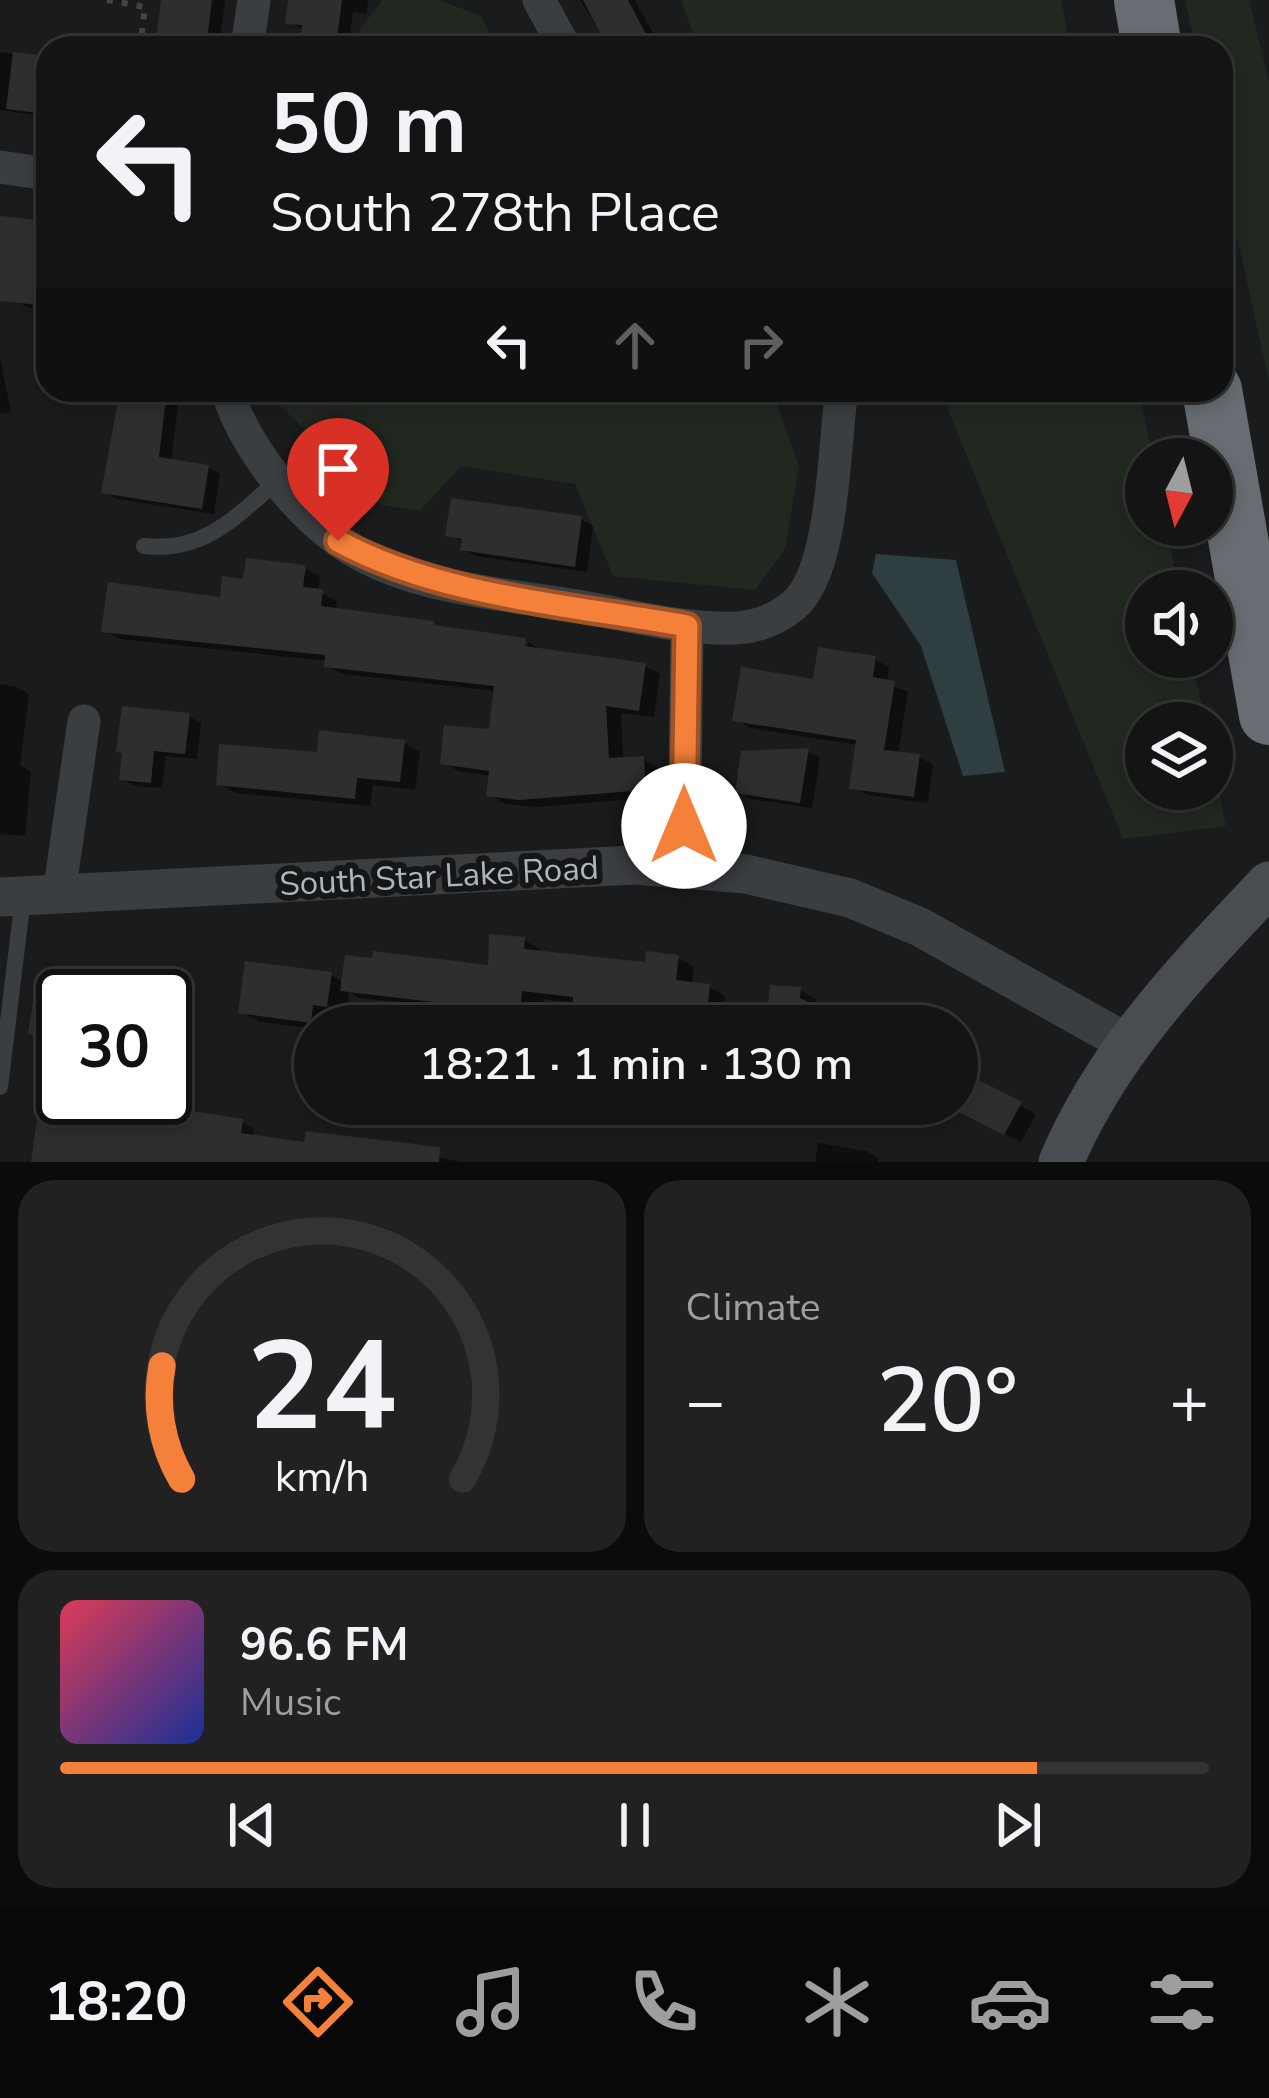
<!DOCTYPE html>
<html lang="en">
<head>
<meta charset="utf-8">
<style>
  body { margin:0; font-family:"Nunito Sans",sans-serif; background:#212122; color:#f1f3f6; height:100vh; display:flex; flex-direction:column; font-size:45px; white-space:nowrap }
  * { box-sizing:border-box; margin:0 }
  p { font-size:39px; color:#9d9ea0 }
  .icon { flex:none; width:66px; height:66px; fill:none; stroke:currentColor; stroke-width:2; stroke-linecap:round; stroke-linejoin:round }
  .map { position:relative; height:1162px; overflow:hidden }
  .panel { display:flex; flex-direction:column; gap:18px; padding:18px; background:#0b0b0c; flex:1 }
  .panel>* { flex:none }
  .guide { position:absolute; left:36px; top:36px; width:1197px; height:366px; border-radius:36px; box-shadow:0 6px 18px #0003,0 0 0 3px #333334; background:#141415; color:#f1f3f6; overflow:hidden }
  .needle { width:78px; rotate:187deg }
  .buttons { position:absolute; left:1125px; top:438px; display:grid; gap:24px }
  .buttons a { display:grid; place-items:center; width:108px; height:108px; border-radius:50%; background:#141415; box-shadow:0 6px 18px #0003,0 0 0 3px #333334; font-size:60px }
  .speed { position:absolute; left:36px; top:969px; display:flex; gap:24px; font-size:60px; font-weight:700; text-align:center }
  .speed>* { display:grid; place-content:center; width:156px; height:156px; border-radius:50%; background:#141415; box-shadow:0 6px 18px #0003,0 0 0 3px #333334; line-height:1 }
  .speed .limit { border:6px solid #111; border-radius:18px; background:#fff; color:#111 }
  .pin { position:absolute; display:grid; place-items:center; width:102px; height:102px; color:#fff; margin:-123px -51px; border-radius:50% 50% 50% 0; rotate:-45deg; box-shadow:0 0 12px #0007 }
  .pin .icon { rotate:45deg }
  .me { position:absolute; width:132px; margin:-66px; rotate:0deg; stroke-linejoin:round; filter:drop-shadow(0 0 9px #0008) }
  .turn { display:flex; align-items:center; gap:42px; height:252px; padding:0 36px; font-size:54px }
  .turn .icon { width:156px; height:156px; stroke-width:2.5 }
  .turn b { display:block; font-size:84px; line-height:102px }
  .lanes { display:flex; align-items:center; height:114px; padding:0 36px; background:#0003; justify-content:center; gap:60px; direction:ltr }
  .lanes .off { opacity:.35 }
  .big { font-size:90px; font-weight:600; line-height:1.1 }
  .panel .tile { flex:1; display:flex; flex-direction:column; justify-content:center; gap:18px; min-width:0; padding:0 42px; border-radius:36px; background:#212122 }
  .panel .dial { align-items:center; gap:0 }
  .dial svg { height:312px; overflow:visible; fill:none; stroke:#333334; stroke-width:7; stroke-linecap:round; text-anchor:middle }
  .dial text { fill:#f1f3f6; stroke:none }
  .song { display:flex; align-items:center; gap:36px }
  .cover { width:144px; height:144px; border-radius:18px; background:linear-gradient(135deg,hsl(350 70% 55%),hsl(230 70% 35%)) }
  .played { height:12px; border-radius:6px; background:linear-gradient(90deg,#f4803a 85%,#333334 85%) }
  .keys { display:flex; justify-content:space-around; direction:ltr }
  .heat { display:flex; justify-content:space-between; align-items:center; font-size:66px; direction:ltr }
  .panel .tiles { flex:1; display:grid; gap:18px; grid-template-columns:1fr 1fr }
  .tile:last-child { grid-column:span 2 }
  .trip { position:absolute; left:294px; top:1005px; width:684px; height:120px; border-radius:60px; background:#141415; box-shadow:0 6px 18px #0003,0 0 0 3px #333334; font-weight:600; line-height:120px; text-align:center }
  .tabs { display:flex; height:192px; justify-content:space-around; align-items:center; background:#080808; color:#9d9ea0 }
  .tabs .icon { width:84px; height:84px }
  .tabs .selected { color:#f4803a }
  .tabs b { font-size:54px; color:#f1f3f6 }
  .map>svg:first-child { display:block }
</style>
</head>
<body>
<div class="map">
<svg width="1269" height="1162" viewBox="0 0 1269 1162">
  <rect width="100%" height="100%" fill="#1a1b1c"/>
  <g fill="#212820">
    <path d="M382,0H439L481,16L497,48H346Z"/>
    <path d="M681,0H1061L1071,48H698Z"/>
    <path d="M1185,0H1249L1269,82V381L1221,166V48H1196Z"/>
    <path d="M271,390H765L775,399L799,466L785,549L755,590L613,576L575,484L461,466L420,511L381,505L270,396Z"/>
    <path d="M940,390H1139L1153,459H1146V525H1166L1179,591H1146V657H1192L1205,723H1146V789H1212V758L1226,826L1123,839Z"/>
  </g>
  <path fill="#2f3e41" d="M876,554L956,560L1005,772L963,776L921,646L872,573Z"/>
  <g fill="#0007">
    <path d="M164,0H225L219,48H157Z"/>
    <path d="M291,0H368L367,14L353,12L348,48L315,47L303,40L304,30L288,22Z"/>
    <path d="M580,0H635L661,48H611Z"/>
    <path d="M0,52L48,59V117L0,110Z"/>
    <path d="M0,219L48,223V310L29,308L0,293Z"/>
    <path d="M0,357L11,412L0,414Z"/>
    <path d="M122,390H180L171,462L208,467L220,474L214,514L117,499L105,492Z"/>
    <path d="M581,519L593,526L587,572L475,556L463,549L464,542L449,535Z"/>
    <path d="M305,568L320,577L318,592L337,601L335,611L525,640V661L528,642L540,649L645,666L660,674L654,717L621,713L623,760L643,759L658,768L660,797L537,807L505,804L490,795L491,776L458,771L443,762L491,733L496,691L342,674L327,666L328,661L120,639L105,630L222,600L245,582Z"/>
    <path d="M875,659L889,667L887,683L908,692L898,754L919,757L933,765L928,803L867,795L853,787L858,745L750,728L736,720Z"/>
    <path d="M0,684L14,686L29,694L20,765L31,772L25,836L0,834Z"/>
    <path d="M189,716L201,723L197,759L166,756L162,788L134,786L122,779L125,753Z"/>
    <path d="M404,743L420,752L415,790L373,785L370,806L235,793L219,784L319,755Z"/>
    <path d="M808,751L820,758L812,808L750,799L738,792Z"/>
    <path d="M524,940L540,949V954L647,965L678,958L694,967L692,985L709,987L725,996L724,1009L771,1013L800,990L816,999L815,1009L854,1026H578L576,1003L544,999L541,1026H489L491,1011L359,998L349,992L346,1016L332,1013L330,1026H315V1029L260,1022L241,1011L331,975L344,983L491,968Z"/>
    <path d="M39,978L125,989L137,996H63V1045L50,1043L32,1032Z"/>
    <path d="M900,1014L927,1026H895Z"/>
    <path d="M957,1072L1036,1114L1021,1142L947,1104H957Z"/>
    <path d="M44,1094L242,1122L254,1129L253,1138L418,1153L463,1162H34Z"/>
    <path d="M485,1104H531L528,1128L499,1124L484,1115Z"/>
    <path d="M818,1143L866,1151L878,1158V1162H815Z"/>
  </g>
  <g fill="#2d2e30">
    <path d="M161,0H212L206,48H155Z"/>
    <path d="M288,0H342L336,46L300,42L302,25L285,24Z"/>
    <path d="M583,0H628L653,48H608Z"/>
    <path d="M13,52L48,56V114L6,109Z"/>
    <path d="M0,216L48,221V306L0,301Z"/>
    <path d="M120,390H167L159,457L209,465L202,509L101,493Z"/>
    <path d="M451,498L582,516L575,567L460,550L462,539L445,536Z"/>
    <path d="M246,558L306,565L303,587L323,589L321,606L434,621V625L526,638L525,646L646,663L639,711L606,706L609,758L644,756L646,790L519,800L486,796L489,771L440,764L444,725L489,729L494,686L324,667L325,655L101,632L108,582L220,597L222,576L243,579Z"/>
    <path d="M818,647L876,656L873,677L895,681L884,750L920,754L914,797L849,789L856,740L732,721L741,667L813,679Z"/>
    <path d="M122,706L190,713L185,754L154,751L151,783L119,780L122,753L116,752Z"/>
    <path d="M319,730L405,740L400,782L357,778L355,799L216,785L219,744L317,752Z"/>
    <path d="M809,748L800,803L735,793L741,751Z"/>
    <path d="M489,934L525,937L524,949L645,962L646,951L679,955L676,980L710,984L708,1005L754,1008L753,1026H572L573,997L522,991L521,1005L433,1002L340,991L345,955L372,958L373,951L488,965Z"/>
    <path d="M245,961L332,972L327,1007L313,1005L311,1023L238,1013Z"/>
    <path d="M37,974L63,978V1039L28,1034Z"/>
    <path d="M770,985L801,987L800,998L861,1026H766Z"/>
    <path d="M957,1069L1022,1102L1004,1135L957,1111Z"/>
    <path d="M41,1091L63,1094V1098L148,1107L149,1104L243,1119L241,1133L304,1142L306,1131L440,1147L439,1162H31Z"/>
  </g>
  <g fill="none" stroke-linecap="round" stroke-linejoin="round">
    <path stroke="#414548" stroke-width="6" stroke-dasharray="6 9" stroke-linecap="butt" d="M107,0L145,7L140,48"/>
    <g stroke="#3b3e41" stroke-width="16">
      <path d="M144,546C203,553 236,517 277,481"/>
      <path d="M0,1087L23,898"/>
    </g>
    <g stroke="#3b3e41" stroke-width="33">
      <path d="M539,0L565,48"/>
      <path d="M247,48L254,0"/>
      <path d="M0,167L48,174"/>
      <path d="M227,390C243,444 294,509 339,541C407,590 504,593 583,607C633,616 685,630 736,628C758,627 777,619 794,605C832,573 834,456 840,406L838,390"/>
      <path d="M684,867L687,626"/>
      <path d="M59,894L84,721"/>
    </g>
    <path stroke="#3b3e41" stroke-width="39" d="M0,897L634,865L746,874L850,898L920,927L1127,1043"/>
    <path stroke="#494d51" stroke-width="45" d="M1061,1162C1109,1050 1187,971 1269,884"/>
    <g stroke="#676d72" stroke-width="60">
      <path d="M1144,0L1152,48"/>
      <path d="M1212,390L1269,715"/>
    </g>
  </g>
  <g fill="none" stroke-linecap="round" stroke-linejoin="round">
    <defs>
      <path id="route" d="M338,541C441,597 572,605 687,626L684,826"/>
    </defs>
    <use href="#route" stroke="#9f5326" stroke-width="30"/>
    <use href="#route" stroke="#f4803a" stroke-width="21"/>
  </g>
  <g text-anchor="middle" stroke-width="12" stroke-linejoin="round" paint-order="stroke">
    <g font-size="33" fill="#acb6bc" stroke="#151617">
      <text transform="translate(439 875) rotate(-3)" y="12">South Star Lake Road</text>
    </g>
  </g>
</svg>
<div class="buttons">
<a><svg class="needle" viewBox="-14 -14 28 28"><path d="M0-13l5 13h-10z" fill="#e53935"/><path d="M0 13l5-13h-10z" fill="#9d9ea0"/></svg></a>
<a><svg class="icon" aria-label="sound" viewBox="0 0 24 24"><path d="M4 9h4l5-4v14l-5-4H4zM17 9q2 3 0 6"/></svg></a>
<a><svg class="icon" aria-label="layers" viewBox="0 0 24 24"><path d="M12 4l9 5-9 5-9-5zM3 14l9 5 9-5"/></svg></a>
</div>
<div class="speed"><div class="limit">30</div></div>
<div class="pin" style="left:338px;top:541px;background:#d93025"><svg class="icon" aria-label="arrive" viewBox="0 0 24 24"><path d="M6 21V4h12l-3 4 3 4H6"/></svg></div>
<svg class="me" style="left:684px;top:826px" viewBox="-20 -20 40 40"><circle r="19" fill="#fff"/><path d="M0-13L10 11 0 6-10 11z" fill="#f4803a"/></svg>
<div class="trip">18:21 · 1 min · 130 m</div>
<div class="guide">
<div class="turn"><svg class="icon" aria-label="left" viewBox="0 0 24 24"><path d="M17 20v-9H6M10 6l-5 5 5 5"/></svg><div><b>50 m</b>South 278th Place</div></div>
<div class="lanes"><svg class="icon" aria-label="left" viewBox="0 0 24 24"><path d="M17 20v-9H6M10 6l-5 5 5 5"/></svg><svg class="icon off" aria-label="ahead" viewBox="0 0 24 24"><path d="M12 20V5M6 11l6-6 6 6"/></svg><svg class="icon off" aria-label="right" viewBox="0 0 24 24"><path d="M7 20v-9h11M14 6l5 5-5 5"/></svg></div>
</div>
</div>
<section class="panel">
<div class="tiles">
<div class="tile dial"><svg viewBox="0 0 100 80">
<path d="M14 69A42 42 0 1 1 86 69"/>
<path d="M14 69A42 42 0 0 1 9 40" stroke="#f4803a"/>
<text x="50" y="56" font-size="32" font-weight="700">24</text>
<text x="50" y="72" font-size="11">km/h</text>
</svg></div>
<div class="tile"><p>Climate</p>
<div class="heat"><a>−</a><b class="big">20°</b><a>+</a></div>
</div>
<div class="tile">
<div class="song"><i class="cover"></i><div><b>96.6 FM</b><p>Music</p></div></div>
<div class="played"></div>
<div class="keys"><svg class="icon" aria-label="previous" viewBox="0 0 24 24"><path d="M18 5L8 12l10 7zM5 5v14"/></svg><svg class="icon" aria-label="pause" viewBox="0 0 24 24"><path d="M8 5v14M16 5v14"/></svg><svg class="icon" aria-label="next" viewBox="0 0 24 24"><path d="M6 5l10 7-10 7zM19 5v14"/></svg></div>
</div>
</div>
</section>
<nav class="tabs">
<b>18:20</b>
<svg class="icon selected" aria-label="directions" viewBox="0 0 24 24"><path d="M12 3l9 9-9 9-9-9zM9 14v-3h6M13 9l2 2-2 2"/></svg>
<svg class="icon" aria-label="music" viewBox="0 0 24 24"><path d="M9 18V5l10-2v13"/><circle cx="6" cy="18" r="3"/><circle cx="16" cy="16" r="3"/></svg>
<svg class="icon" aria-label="phone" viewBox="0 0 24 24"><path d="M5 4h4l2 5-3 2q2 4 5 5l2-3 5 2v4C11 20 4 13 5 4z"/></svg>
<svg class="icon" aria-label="climate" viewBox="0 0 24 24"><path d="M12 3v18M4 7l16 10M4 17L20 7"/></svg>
<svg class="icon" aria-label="car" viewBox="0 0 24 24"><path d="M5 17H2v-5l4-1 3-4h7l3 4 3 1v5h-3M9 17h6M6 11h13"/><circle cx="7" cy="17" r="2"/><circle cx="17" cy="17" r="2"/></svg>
<svg class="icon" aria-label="filters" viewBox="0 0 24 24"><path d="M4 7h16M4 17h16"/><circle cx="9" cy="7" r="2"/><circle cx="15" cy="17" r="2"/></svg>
</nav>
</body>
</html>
